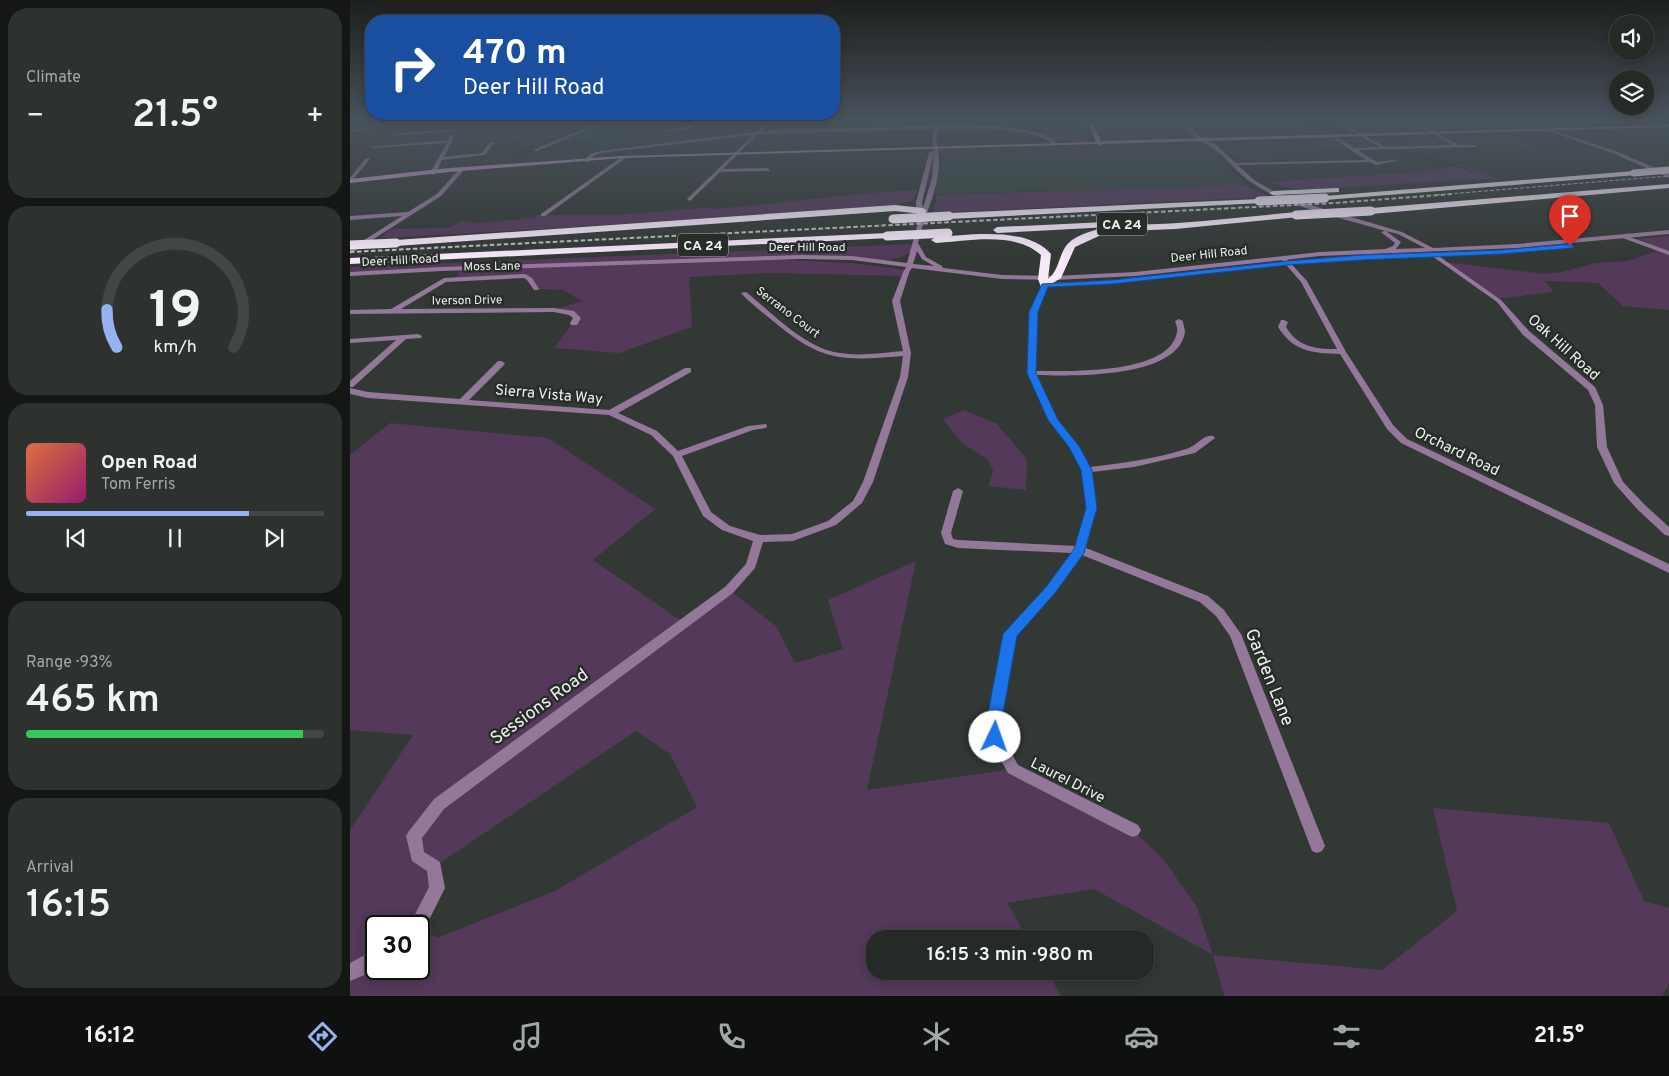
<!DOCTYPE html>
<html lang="en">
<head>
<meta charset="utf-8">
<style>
  body { margin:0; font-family:Overpass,sans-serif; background:#2e322f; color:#f1f3f6; height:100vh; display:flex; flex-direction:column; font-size:19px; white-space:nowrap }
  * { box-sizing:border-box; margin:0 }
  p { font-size:16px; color:#a4a7a7 }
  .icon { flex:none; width:28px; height:28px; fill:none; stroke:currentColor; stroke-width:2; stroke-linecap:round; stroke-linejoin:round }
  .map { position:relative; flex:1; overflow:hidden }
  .sheet { display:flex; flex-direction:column; gap:8px; padding:8px; background:#151715; width:350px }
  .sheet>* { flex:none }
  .top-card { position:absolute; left:15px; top:15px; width:475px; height:105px; border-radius:20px; box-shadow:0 2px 12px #0003,0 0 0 1px #424644; background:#1a4fa0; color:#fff; overflow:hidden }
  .controls { position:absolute; left:1259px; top:15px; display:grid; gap:10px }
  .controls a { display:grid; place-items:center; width:45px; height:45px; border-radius:50%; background:#262a27; box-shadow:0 2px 12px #0003,0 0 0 1px #424644; font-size:25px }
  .speed { position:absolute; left:15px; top:915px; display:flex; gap:10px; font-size:25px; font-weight:700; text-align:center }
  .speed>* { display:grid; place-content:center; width:65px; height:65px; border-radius:50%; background:#262a27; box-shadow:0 2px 12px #0003,0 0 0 1px #424644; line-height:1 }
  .speed .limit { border:2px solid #111; border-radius:8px; background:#fff; color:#111 }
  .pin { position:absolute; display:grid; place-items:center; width:42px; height:42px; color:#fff; margin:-51px -21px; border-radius:50% 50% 50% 0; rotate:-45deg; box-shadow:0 0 5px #0007 }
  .pin .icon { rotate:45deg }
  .me { position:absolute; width:55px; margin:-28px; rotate:3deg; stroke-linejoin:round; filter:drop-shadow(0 0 4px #0008) }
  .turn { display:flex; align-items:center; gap:18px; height:105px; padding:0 15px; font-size:22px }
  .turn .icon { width:65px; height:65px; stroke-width:2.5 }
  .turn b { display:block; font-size:35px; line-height:42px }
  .big { font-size:38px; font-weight:600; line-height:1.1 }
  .sheet .card { flex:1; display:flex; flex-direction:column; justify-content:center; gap:8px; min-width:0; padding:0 18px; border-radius:20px; background:#2e322f }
  .sheet .dial { align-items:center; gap:0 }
  .dial svg { height:130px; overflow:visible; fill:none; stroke:#424644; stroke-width:7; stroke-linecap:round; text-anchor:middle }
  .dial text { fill:#f1f3f6; stroke:none }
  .song { display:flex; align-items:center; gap:15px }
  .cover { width:60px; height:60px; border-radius:8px; background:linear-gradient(135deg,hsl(20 70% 55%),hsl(320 70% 35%)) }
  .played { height:5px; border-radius:2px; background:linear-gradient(90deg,#95b2f1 75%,#424644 75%) }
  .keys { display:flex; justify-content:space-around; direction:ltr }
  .heat { display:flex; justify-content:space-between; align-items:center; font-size:28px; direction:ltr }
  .charge { height:8px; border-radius:4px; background:linear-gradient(90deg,#34c759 93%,#424644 0) }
  .trip { position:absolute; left:516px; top:930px; width:288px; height:50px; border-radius:20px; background:#262a27; box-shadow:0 2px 12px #0003,0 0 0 1px #424644; font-weight:600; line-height:50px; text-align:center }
  .tabs { display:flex; height:80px; justify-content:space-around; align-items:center; background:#0f1110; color:#a4a7a7 }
  .tabs .icon { width:35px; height:35px }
  .tabs .active { color:#95b2f1 }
  .tabs b { font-size:22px; color:#f1f3f6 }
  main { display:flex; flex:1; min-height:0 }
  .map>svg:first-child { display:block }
</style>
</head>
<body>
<main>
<section class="sheet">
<div class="card"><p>Climate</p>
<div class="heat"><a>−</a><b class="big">21.5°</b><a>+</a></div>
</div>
<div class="card dial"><svg viewBox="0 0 100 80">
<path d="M14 69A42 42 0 1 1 86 69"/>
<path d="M14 69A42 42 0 0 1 8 46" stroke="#95b2f1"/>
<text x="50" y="56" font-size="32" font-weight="700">19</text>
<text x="50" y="72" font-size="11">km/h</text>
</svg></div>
<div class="card">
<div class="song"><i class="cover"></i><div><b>Open Road</b><p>Tom Ferris</p></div></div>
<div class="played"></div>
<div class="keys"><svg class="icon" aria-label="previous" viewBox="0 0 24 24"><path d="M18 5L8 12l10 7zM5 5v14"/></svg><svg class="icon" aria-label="pause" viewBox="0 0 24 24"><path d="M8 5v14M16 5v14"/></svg><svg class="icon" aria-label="next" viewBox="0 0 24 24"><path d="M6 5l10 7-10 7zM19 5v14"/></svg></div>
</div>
<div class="card"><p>Range · 93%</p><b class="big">465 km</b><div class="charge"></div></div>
<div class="card"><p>Arrival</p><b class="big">16:15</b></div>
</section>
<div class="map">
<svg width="1319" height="996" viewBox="0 0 1319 996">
  <rect width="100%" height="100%" fill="#323834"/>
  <g fill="#37433c">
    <path d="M746,120H943L953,121L954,124L969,135L801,140L797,134H792L796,140H767L756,139L753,133L692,134L690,127L749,126Z"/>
    <path d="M1020,120H1057L1076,132L1017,134L998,125L1027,124Z"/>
    <path d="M1063,120H1300L1311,124L1084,132Z"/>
    <path d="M1161,135L1190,149L1136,152L1124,145L920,152L931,161L891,163L873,145L876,143Z"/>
    <path d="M850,143L858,145L896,185L583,194L591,149Z"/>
  </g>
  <g fill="#54395a" fill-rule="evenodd">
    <path d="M739,133L740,139C728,149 698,136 683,134Z"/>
    <path d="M1108,164L1148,178L963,189L939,188L918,182L1088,171Z"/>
    <path d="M895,185L919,197L583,213L587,195Z"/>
    <path d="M567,190L562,201L541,206L211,228L31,238L40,229L99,228L111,221L127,223L184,218L188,215H265L354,208L362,209C431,204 498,193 567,190Z"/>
    <path d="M1319,236V310L1273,306L1248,283L1195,281L1204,292L1146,299L1096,262L1194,274L1212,272L1245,263L1277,261L1310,250L1285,239Z"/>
    <path d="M566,244L559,253L552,257L534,261L502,258L412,259L500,263L557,270L554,276L420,273L339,277L342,327L269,353L204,348L227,318L221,313L204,310L232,301L214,290L186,289L175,276L106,278L112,269L0,274V267Z"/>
    <path d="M614,410L647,424L677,459L676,490L639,486L643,470L638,460L611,442L593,419Z"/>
    <path d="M40,423L198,438L305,509L243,560L336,624L379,590L426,626L445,663L493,649L478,600L566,561L517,790L663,769L783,830L814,860L847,907L863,955L1032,970L1107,911L1083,808L1259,823L1294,901L1319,908V984L1312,996H874L863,955L744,889L657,903L678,939H525V971H697L711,996H0V830L63,735L0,730V455ZM286,731L320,754L347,807L205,891L87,938L69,925L87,888L84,867ZM26,926H69V969H26Z"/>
  </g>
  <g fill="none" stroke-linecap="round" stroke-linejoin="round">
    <g stroke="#032e1a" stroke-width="1">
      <path d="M75,120L115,127H188L196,129L156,148L166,153L199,149L240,139L294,120"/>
      <path d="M616,120L628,122"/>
      <path d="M941,120L959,121"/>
      <path d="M424,123L527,120"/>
      <path d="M636,123L680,120"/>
      <path d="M843,125H864L897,120"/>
      <path d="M223,145L383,124L408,123"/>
      <path d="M1055,152L1105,166"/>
      <path d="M1109,167L1124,172"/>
    </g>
    <g fill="#94789a" fill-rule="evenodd">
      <path d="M255,120H260L187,151L183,150Z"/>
      <path d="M346,120H350L340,129L312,132L310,131L337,127Z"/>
      <path d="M418,120H422L412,131C445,127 480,129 514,128C554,127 682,116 708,144L704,145C683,125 617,129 589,129L586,138L588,150L586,151L584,150L582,138L584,129L408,134L373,169L418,168L420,171L370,172L340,201L337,199L338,198L403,135L251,153L244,156L238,162L234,161L240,154L250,151L406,132Z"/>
      <path d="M829,120H833L850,137L854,139V141L846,139Z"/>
      <path d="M983,120H987L1035,147L1102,145L1059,120H1063L1109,145H1125L1127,146L1125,147L1008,150L1027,162L1044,160L1046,161L1026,165L1020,162L884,165L882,164L884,163L1016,160L984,139L986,137L1004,148L1029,147Z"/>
      <path d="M1302,120H1307L1319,124V126Z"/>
      <path d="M20,128L18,130L0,132V130Z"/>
      <path d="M109,129L107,131L45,135L43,134Z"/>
      <path d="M100,136L104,137L94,157L132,153L140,142L144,143L135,155L92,160L86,173L83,175L80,173L97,143L23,148L21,147L98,140Z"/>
      <path d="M273,156L277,157L195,216H191V214Z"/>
      <path d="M16,158L20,159L0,183V178Z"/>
      <path d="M110,168L115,169L91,196L0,254V249L52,216L0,220V216L58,212L87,194Z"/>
      <path d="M1270,235H1274L1319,251V255L1270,237Z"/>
      <path d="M1082,254H1086L1151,300L1179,331L1245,387L1253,405L1257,447L1273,482L1295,505L1319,527V536L1315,535L1287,509L1264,483L1247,447L1245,405L1238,390L1173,335L1147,302L1082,256Z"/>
      <path d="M931,257H935L957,281L996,352L1043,425L1057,439L1319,564V573L1051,443L1037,429L990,354C962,353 944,352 928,327L931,320H934L938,322L936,327C948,347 965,349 987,349L951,282L931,259Z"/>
      <path d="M557,268L560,270L550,301L561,353L558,377L523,482L512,503L486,525L443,541L413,542L405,568L383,593L94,809L72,838L74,852L90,862L95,888L73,932L69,934V926H59L79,887L77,871L62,861L56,836L59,831L84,799L375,587L396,564L403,541L372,530L353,516L323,456L301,435L259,415L18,398L0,394V388L18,392L110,399L148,361H151L155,363L154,365L119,400L259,410L335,368H341V372L268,413L307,431L328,451L398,426L416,424L417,426L416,428L403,430L332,456L361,512L380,526L410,535L442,534L478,521L503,501L513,482L550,377L553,356C491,361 472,362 423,321C412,312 400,303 391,293L396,292C421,312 452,345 484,352C506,357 530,353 553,351L542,301L554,270Z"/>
      <path d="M175,274L182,278L189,289L188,290H184L177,280L174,278L96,282L51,309L204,308L224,311L231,318L227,325H221L220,323L223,318L219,315L204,312L0,314V310L41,309L94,278Z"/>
      <path d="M695,283L698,285L687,312L686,371C718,371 820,375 827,332C828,329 826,324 825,321L829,319L833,321C833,324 835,329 835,332C828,379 722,376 687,375L707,419L727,444L740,467C772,463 805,459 836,449C846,447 853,434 863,436L865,438L845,453L784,467L742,472L746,508L736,548L858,596L874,610L891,634L975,846L972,851L967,853L962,851L880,636L866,616L850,602L732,555L705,593L666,636L651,724L652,736L668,765L788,825L791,830L788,835L783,837L778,835L658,773L640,741L638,737L637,724L654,634L697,587L722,553L608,548L595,544L591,533L603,491L608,488L613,491L601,533L603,539L609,540L726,546L736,508L732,470L720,447L699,420L678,373L679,312L692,285Z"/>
      <path d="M68,334L72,336L71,338L56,339L3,387H0V381L46,340L0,343V339Z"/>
      <path d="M26,949V967L17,974L0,981V963Z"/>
    </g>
    <g fill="#94789a" fill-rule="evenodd">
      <path d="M1198,129L1266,151L1319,174V178L1262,153L1198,131Z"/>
      <path d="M850,139L864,143L904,180L925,192L957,204L1052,232L1083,248L1167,244L1319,230V234L1167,248L970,256L785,276L705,280L652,279L562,268L560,271L558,272L555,270L556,267L502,260L451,259L92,271L0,276V272L92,267L451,255L502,256L557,263L571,212L566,207V202L579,153L586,149L588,150C594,179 574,215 568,243L576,257L592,266L593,268L652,275L705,276L785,272L970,252L1035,249L1043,246L1045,243L1031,232L1035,231C994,218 935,207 901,182C883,170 871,149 850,141ZM584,153L582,178L573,208L572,202ZM1036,231L1048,234L1075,248L1046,249L1051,242ZM567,251L572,259L584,266L563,264Z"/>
      <path d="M755,281L757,282V284L697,287L694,285L697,283Z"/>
    </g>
    <path fill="#c99cd3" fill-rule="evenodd" d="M737,120H741L751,141L1319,125V127L752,144L750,146L747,144L272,158L99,172L0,183V179L99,168L272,156L746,142Z"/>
    <g fill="#f7e9fa" fill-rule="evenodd">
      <path d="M1284,171H1287V175L975,200L971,198L975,196Z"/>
      <path d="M1319,184V188L1021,214L1017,211L1021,208Z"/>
      <path d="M986,188H989V192L923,195L919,193L923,191Z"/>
      <path d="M909,199L913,201L912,203L599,219L595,216L599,213Z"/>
      <path d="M545,205L573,208L577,211L573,214L545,211L46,246L41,243L46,240Z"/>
      <path d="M946,212L949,213V217L825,229L775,231L751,235L725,247L711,278L695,288L691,287L688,279L691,255C665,231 618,241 586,243L581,240L586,237C619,235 677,226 701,254L698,279C711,269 708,250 722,240C751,221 794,226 827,223C867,220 906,216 946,212Z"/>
      <path d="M756,222L759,223V227L647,233L643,230L647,227Z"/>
      <path d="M537,233L540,234V238L0,264V258Z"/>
    </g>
    <path stroke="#bdc1be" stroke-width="1" stroke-dasharray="4 2" stroke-linecap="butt" d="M1086,195L1319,176"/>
    <path stroke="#bdc1be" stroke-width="2" stroke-dasharray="4.5 2.5" stroke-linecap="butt" d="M0,252L985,203L1102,194"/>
    <path stroke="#f7e9fa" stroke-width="7" d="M1284,173L1319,170"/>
    <g stroke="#f7e9fa" stroke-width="9">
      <path d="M909,201L975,198"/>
      <path d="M946,215L1021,211"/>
      <path d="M543,219L599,216"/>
      <path d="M537,236L598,233"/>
      <path d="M0,245L46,243"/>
    </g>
  </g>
  <linearGradient id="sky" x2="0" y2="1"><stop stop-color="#1c1f1d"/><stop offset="0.46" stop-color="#49535c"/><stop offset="1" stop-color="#49535c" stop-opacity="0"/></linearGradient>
  <rect width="1319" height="259" fill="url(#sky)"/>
  <path fill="#1a73e8" stroke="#114b97" d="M1220,244L1224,246L1223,248L1151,254L1012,260L938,265L762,284L698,287L688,312L686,373L708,420L729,446L742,470L747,508L734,553L705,593L667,636L651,724L652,737L650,742L645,744L639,742L636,724L653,634L696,587L724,549L736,508L731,470L719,447L698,420L677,373L679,312L692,284L762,280L938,261L1012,255L1151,250Z"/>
  <g text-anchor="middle" stroke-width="5" stroke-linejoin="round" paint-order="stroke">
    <g font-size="12" fill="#eef1ef" stroke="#282d2a">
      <text x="457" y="251">Deer Hill Road</text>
      <text transform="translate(859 254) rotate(-6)" y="4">Deer Hill Road</text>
      <text transform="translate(50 260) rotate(-3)" y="4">Deer Hill Road</text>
      <text transform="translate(142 266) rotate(-1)" y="4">Moss Lane</text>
      <text transform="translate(117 300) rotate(-1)" y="4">Iverson Drive</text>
      <text transform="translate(438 312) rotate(37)" y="4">Serrano Court</text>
    </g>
    <g fill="#282d2a" stroke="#b3b6b4" stroke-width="1">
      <rect x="747" y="212.5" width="50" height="23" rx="4"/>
      <rect x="328" y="233.5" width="50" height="23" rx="4"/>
    </g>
    <g font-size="14" font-weight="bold" fill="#eef1ef">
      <text x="772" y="229">CA 24</text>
      <text x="353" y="250">CA 24</text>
    </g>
    <g font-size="15" fill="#eef1ef" stroke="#282d2a">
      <text transform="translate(1214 347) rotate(42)" y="5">Oak Hill Road</text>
      <text transform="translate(199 394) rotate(5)" y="5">Sierra Vista Way</text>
      <text transform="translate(1107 451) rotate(26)" y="5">Orchard Road</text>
      <text transform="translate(718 780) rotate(27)" y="5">Laurel Drive</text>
    </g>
    <g font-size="18" fill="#eef1ef" stroke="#282d2a">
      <text transform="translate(920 677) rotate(68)" y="6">Garden Lane</text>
      <text transform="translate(189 706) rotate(-36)" y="6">Sessions Road</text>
    </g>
  </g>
</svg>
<div class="controls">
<a><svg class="icon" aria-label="sound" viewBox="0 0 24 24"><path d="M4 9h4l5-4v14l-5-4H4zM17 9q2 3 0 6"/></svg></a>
<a><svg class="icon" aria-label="layers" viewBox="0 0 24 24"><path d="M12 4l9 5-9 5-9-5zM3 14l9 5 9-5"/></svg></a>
</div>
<div class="speed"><div class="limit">30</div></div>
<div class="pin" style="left:1220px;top:246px;background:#d93025"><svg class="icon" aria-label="arrive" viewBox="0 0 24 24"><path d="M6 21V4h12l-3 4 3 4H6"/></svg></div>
<svg class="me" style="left:645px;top:737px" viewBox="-20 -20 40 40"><circle r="19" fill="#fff"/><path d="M0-13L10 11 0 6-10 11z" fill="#1a73e8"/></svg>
<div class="trip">16:15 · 3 min · 980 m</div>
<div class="top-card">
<div class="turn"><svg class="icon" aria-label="right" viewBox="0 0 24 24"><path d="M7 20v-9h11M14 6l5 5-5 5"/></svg><div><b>470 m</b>Deer Hill Road</div></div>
</div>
</div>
</main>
<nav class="tabs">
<b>16:12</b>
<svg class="icon active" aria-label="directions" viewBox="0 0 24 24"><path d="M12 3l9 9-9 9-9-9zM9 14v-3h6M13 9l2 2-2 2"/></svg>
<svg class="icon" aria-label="music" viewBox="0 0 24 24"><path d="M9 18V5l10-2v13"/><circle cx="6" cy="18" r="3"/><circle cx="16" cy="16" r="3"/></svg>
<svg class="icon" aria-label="phone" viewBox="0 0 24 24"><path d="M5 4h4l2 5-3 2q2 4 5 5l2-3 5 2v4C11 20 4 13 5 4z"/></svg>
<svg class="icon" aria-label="climate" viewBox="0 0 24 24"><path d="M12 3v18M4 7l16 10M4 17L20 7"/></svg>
<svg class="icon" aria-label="car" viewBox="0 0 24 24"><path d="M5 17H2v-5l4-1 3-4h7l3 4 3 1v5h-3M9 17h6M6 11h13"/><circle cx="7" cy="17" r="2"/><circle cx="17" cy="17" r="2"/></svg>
<svg class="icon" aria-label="filters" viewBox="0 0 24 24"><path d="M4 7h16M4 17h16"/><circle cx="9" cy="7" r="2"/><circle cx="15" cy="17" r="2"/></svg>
<b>21.5°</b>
</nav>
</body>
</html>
